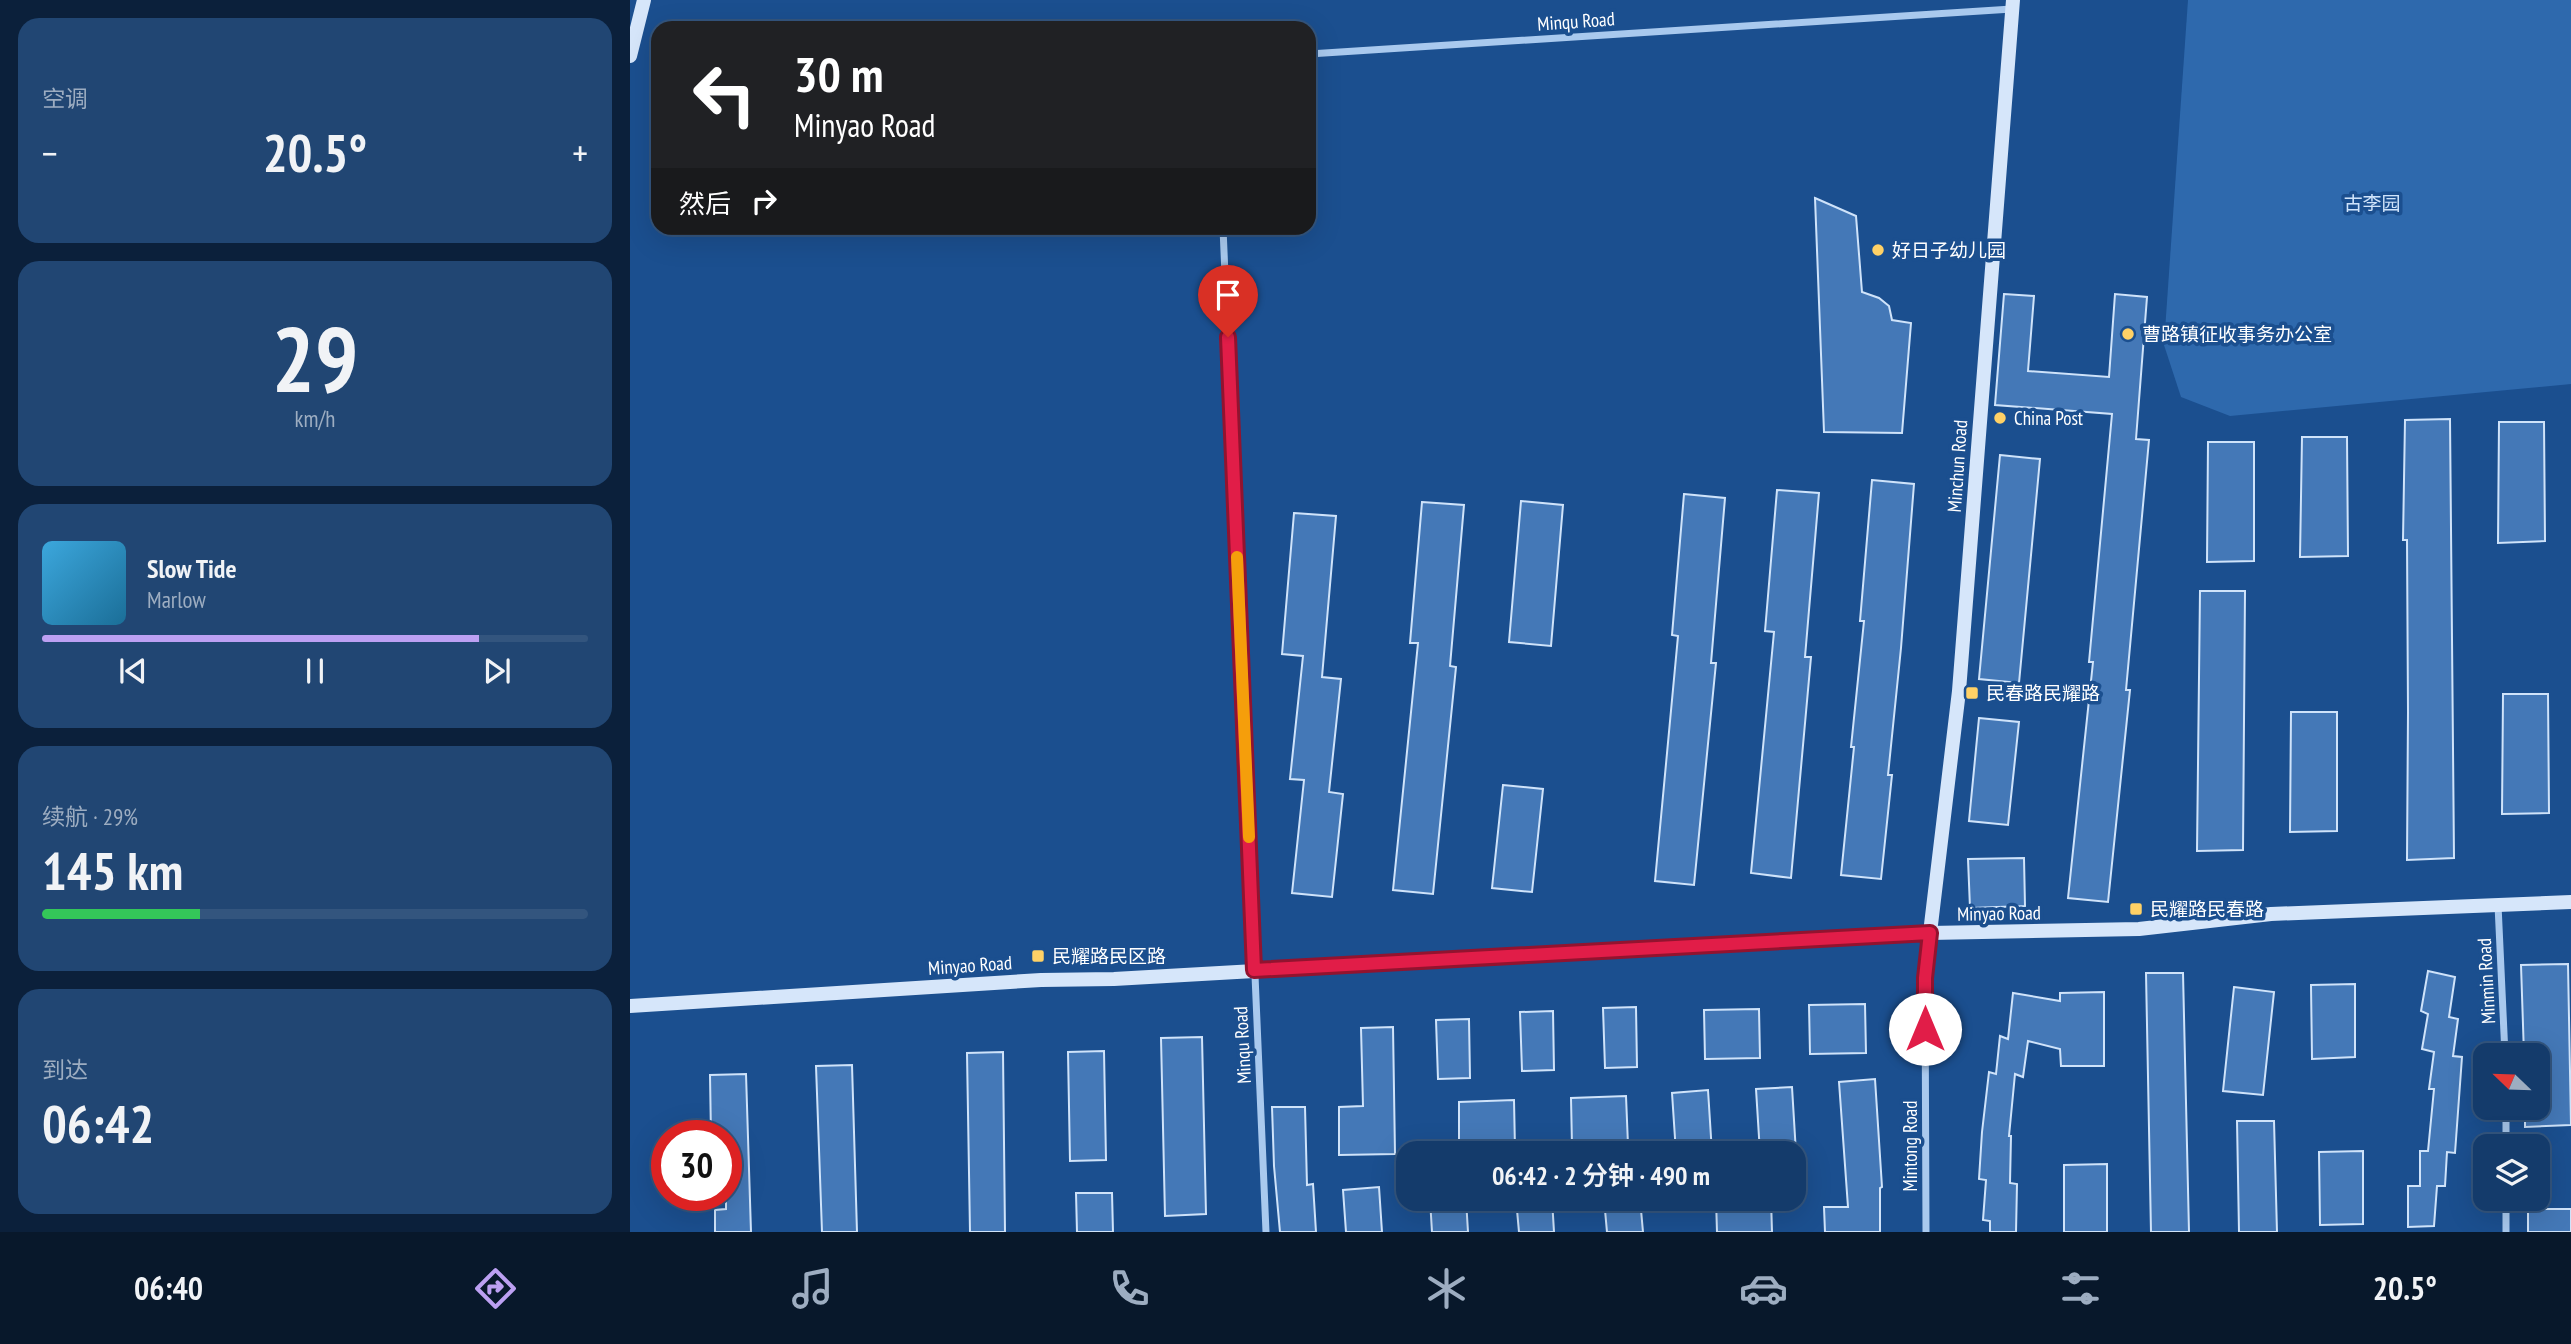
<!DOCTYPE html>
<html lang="zh">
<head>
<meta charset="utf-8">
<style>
  body { margin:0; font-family:"PT Sans Narrow","Noto Sans SC",sans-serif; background:#214673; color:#f1f3f6; height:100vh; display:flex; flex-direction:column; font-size:26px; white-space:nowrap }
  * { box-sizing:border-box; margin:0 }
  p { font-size:23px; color:#9dadc1 }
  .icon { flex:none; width:38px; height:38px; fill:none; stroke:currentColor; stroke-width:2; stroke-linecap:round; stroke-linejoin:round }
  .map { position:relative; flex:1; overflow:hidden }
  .drawer { display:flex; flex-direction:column; gap:18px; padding:18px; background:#0b203b; width:630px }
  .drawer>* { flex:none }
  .banner { position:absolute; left:21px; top:21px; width:665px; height:214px; border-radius:21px; box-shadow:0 7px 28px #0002,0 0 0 2px #33557e; background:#202124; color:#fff; overflow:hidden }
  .needle { width:46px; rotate:293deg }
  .tools { position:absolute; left:1843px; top:1043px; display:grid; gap:14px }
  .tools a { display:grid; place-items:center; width:77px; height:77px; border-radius:14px; background:#143b6b; box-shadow:0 7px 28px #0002,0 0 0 2px #33557e; font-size:35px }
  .speed { position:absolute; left:21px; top:1120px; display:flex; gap:14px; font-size:35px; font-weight:700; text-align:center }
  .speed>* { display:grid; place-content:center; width:91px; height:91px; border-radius:50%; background:#143b6b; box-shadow:0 7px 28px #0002,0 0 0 2px #33557e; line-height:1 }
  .speed .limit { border:10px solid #d22; background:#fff; color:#111 }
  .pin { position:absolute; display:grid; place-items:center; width:60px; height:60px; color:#fff; margin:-72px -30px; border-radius:50% 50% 50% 0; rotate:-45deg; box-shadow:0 0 7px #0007 }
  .pin .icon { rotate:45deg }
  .me { position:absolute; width:77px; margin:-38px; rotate:0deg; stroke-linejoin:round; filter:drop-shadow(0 0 5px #0008) }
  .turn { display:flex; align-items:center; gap:24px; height:147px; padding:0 28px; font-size:32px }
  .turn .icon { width:91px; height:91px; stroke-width:2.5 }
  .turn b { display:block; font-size:49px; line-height:60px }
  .then { display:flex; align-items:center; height:66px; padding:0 28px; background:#0003; gap:14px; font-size:26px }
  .big { font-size:52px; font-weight:600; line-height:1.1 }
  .drawer .widget { flex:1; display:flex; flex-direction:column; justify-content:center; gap:10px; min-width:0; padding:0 24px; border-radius:21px; background:#214673 }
  .drawer .dial { align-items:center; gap:0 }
  .dial b { font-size:91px; line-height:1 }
  .song { display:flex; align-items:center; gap:21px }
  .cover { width:84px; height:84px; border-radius:10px; background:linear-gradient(135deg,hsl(200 70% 55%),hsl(200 70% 35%)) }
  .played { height:7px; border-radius:4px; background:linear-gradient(90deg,#bca0f2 80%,#33557e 80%) }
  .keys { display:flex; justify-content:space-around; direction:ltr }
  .heat { display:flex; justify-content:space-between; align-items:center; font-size:38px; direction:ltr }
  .charge { height:10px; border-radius:5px; background:linear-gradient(90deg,#34c759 29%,#33557e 0) }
  .trip { position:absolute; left:766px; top:1141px; width:410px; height:70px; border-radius:21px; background:#143b6b; box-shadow:0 7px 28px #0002,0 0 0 2px #33557e; font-weight:600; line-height:70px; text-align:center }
  .menu { display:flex; height:112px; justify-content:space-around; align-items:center; background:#08182b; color:#9dadc1 }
  .menu .icon { width:49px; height:49px }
  .menu .selected { color:#bca0f2 }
  .menu b { font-size:32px; color:#f1f3f6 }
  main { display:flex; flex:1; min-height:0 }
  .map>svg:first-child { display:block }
</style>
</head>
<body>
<main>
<section class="drawer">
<div class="widget"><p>空调</p>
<div class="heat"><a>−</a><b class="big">20.5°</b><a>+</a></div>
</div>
<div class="widget dial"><b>29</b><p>km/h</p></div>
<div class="widget">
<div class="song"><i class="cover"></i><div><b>Slow Tide</b><p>Marlow</p></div></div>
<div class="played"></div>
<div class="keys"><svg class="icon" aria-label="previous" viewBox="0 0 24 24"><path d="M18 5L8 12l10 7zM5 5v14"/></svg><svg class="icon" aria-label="pause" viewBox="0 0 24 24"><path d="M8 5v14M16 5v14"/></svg><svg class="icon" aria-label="next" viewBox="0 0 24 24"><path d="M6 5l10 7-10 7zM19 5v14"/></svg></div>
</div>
<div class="widget"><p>续航 · 29%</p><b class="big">145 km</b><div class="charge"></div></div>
<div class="widget"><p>到达</p><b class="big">06:42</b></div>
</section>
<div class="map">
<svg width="1941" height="1232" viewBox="0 0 1941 1232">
  <rect width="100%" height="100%" fill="#1b4f8f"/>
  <path fill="#2e69ad" d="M1558,0H1941V384L1600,416L1551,397L1534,345Z"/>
  <g fill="#4478b7" stroke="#cfe3fa" stroke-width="2">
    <path d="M1185,198L1226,216L1232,292L1249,298L1259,306L1262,320L1281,323L1272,433L1194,432Z"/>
    <path d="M1374,294L1404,296L1398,371L1479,377L1485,294L1517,297L1506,439L1519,440L1496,690H1500L1478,902L1438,898L1463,662H1459L1482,414L1365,405Z"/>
    <path d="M1820,419L1824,858L1777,860L1778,712L1777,540H1773L1775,420Z"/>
    <path d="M1869,422H1914L1915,541L1868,543Z"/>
    <path d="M1672,437H1717L1718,556L1670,557Z"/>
    <path d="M1578,442H1624V561L1577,562Z"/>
    <path d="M1370,455L1410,459L1389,683L1349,679Z"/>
    <path d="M1242,480L1284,484L1271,648L1258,775H1262L1251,879L1211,875L1224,747H1221L1234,621H1230Z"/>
    <path d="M1147,490L1189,493L1175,657H1181L1161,878L1121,873L1144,632L1135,631Z"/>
    <path d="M1054,494L1095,498L1081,663H1086L1064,885L1025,881L1048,636L1042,635Z"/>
    <path d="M891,501L933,505L921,646L879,642Z"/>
    <path d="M792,502L834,505L820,666L826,667L803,894L763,890L788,643H780Z"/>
    <path d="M664,513L706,516L692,677L711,679L699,792L713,794L702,897L662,893L674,780L660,779L673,656L652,654Z"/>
    <path d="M1570,591H1615L1613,850L1567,851Z"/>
    <path d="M1873,694H1918L1919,813L1872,814Z"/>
    <path d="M1661,712H1707V831L1660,832Z"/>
    <path d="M1349,718L1389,722L1378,825L1339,821Z"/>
    <path d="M873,785L913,789L902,892L862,888Z"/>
    <path d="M1394,858L1395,906L1340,908L1338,859Z"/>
    <path d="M1938,964L1941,1125L1895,1127V1108H1908V1055H1894L1891,965Z"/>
    <path d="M1798,971L1825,977L1819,1017L1828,1019L1823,1056L1832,1057L1825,1153L1817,1152L1815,1186H1807L1804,1226L1778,1227V1186H1790V1151H1798L1804,1089H1799L1804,1052L1792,1049L1798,1014L1791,1011Z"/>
    <path d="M1516,973H1553L1559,1232H1521Z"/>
    <path d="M1725,984V1057L1682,1059L1681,985Z"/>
    <path d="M1604,987L1644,992L1633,1095L1593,1091Z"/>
    <path d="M1474,992V1066H1431L1430,1049L1398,1041L1393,1077L1385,1074L1379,1136H1381L1380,1183L1387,1184L1386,1232H1360V1221L1353,1220L1356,1180L1349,1179L1352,1132L1359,1072L1366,1074L1370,1036L1378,1039L1383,993L1430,1001V993Z"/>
    <path d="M1235,1004L1236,1053L1180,1054L1179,1005Z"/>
    <path d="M1006,1007L1007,1067L975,1068L973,1008Z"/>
    <path d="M1129,1009L1130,1058L1075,1059L1074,1010Z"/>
    <path d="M923,1011L924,1070L892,1071L890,1012Z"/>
    <path d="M839,1019L840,1078L808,1079L806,1020Z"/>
    <path d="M763,1027L765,1154L709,1155V1107L733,1106L731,1028Z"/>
    <path d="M572,1037L576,1214L535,1216L531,1038Z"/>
    <path d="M474,1051L476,1160L440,1161L438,1052Z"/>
    <path d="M373,1052L375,1232H340L337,1053Z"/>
    <path d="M222,1065L227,1232H192L186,1066Z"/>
    <path d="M116,1074L121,1232H85V1210L96,1209V1136H81L80,1075Z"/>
    <path d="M1245,1079L1252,1187L1250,1188V1232H1195L1194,1207H1218L1209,1082Z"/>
    <path d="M1162,1087L1166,1153H1130L1126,1089Z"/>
    <path d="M1078,1090L1082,1153H1046L1042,1093Z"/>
    <path d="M996,1096L998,1145L942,1146L941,1098Z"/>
    <path d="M884,1100L885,1149L829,1150V1102Z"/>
    <path d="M642,1107H675L677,1185L683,1184L686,1232H650L644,1166Z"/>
    <path d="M1607,1121H1644L1647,1232H1609Z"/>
    <path d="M1733,1151V1224L1690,1225L1689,1152Z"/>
    <path d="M1477,1164V1232H1434V1165Z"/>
    <path d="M749,1187L752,1232H716L713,1190Z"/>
    <path d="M446,1193H482L483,1232H447Z"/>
    <path d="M800,1199H836L838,1232H802Z"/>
    <path d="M886,1199H922L924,1232H889Z"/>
    <path d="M974,1199H1010L1013,1232H977Z"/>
    <path d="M1086,1199H1141L1142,1232H1087Z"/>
    <rect x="1898" y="1209" width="43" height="23"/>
  </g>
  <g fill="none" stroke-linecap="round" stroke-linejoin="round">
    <g stroke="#a9c9ee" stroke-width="7">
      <path d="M679,54L1382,9"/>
      <path d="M593,228L636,1232"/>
      <path d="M1868,905L1875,1055"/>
      <path d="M1876,1146V1108"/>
      <path d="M1296,1232L1295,978L1300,933"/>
      <path d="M1876,1232V1199"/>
    </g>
    <g stroke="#d6e6fa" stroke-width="14">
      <path d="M0,56L14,0"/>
      <path d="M1300,933L1329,691L1383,0"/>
      <path d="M0,1006L411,980L484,979L1300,933L1509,929L1641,914L1941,902"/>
    </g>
  </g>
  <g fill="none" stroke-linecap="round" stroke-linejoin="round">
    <defs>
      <path id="route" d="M598,337L624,970L1300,933L1295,978V1029"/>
    </defs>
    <use href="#route" stroke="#92132f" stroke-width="18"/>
    <use href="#route" stroke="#e11d48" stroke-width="12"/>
    <path stroke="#f59e0b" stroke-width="12" d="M607,557L619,837"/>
  </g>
  <g fill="#ffd166" stroke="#1b4f8f" stroke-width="2.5">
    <circle cx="1248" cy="250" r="7"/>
    <circle cx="1498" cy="334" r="7"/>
    <circle cx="1370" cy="418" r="7"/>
    <rect x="1335" y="686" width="14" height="14" rx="3.5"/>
    <rect x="1499" y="902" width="14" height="14" rx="3.5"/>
    <rect x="401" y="949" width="14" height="14" rx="3.5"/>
  </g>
  <g text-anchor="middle" stroke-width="7" stroke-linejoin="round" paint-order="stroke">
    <g font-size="19" fill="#fff" stroke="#1b4f8f">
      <text transform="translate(946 21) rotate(-4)" y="7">Minqu Road</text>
      <text transform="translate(1327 466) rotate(-86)" y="7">Minchun Road</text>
      <text transform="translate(1369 913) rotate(-1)" y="7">Minyao Road</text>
      <text transform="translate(340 965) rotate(-4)" y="7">Minyao Road</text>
      <text transform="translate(1856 981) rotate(-93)" y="7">Minmin Road</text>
      <text transform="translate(612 1045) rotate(-93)" y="7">Minqu Road</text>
      <text transform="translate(1280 1146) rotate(-90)" y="7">Mintong Road</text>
    </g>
    <g font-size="19" fill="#cfe3fa" stroke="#1b4f8f">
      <text x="1742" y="210">古李园</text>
    </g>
    <g font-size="19" fill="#fff" stroke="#1b4f8f" text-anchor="start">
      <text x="1262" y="257">好日子幼儿园</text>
      <text x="1512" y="341">曹路镇征收事务办公室</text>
      <text x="1384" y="425">China Post</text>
      <text x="1356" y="700">民春路民耀路</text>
      <text x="1520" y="916">民耀路民春路</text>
      <text x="422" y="963">民耀路民区路</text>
    </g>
  </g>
</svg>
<div class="tools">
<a><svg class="needle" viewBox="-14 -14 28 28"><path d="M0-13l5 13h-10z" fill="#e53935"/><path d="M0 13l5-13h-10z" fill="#9dadc1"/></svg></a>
<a><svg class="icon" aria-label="layers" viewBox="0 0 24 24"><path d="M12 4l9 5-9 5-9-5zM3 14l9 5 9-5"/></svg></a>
</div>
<div class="speed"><div class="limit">30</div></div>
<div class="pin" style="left:598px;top:337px;background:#d93025"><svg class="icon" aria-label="arrive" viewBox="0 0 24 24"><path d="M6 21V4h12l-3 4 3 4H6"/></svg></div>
<svg class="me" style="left:1295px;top:1029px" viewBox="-20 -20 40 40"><circle r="19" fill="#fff"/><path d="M0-13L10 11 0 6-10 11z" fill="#e11d48"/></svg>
<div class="trip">06:42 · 2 分钟 · 490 m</div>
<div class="banner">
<div class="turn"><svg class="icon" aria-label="left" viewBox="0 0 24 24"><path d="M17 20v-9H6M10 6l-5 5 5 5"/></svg><div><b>30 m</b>Minyao Road</div></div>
<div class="then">然后<svg class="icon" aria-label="right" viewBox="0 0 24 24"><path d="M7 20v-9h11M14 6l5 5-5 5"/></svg></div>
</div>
</div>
</main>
<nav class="menu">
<b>06:40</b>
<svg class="icon selected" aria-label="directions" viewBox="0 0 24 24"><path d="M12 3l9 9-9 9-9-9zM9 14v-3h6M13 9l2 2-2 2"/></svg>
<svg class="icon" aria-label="music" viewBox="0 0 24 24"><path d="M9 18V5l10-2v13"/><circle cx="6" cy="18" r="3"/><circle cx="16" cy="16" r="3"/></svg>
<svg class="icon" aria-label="phone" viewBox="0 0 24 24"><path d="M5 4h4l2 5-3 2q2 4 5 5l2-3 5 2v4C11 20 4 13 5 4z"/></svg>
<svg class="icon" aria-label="climate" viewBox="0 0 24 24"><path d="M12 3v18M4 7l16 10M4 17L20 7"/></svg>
<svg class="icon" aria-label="car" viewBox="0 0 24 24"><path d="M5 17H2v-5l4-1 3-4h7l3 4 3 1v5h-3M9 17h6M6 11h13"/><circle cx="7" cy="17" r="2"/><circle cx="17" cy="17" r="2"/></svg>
<svg class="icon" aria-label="filters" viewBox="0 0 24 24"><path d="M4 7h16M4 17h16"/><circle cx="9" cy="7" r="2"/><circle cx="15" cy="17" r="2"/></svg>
<b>20.5°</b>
</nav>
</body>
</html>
